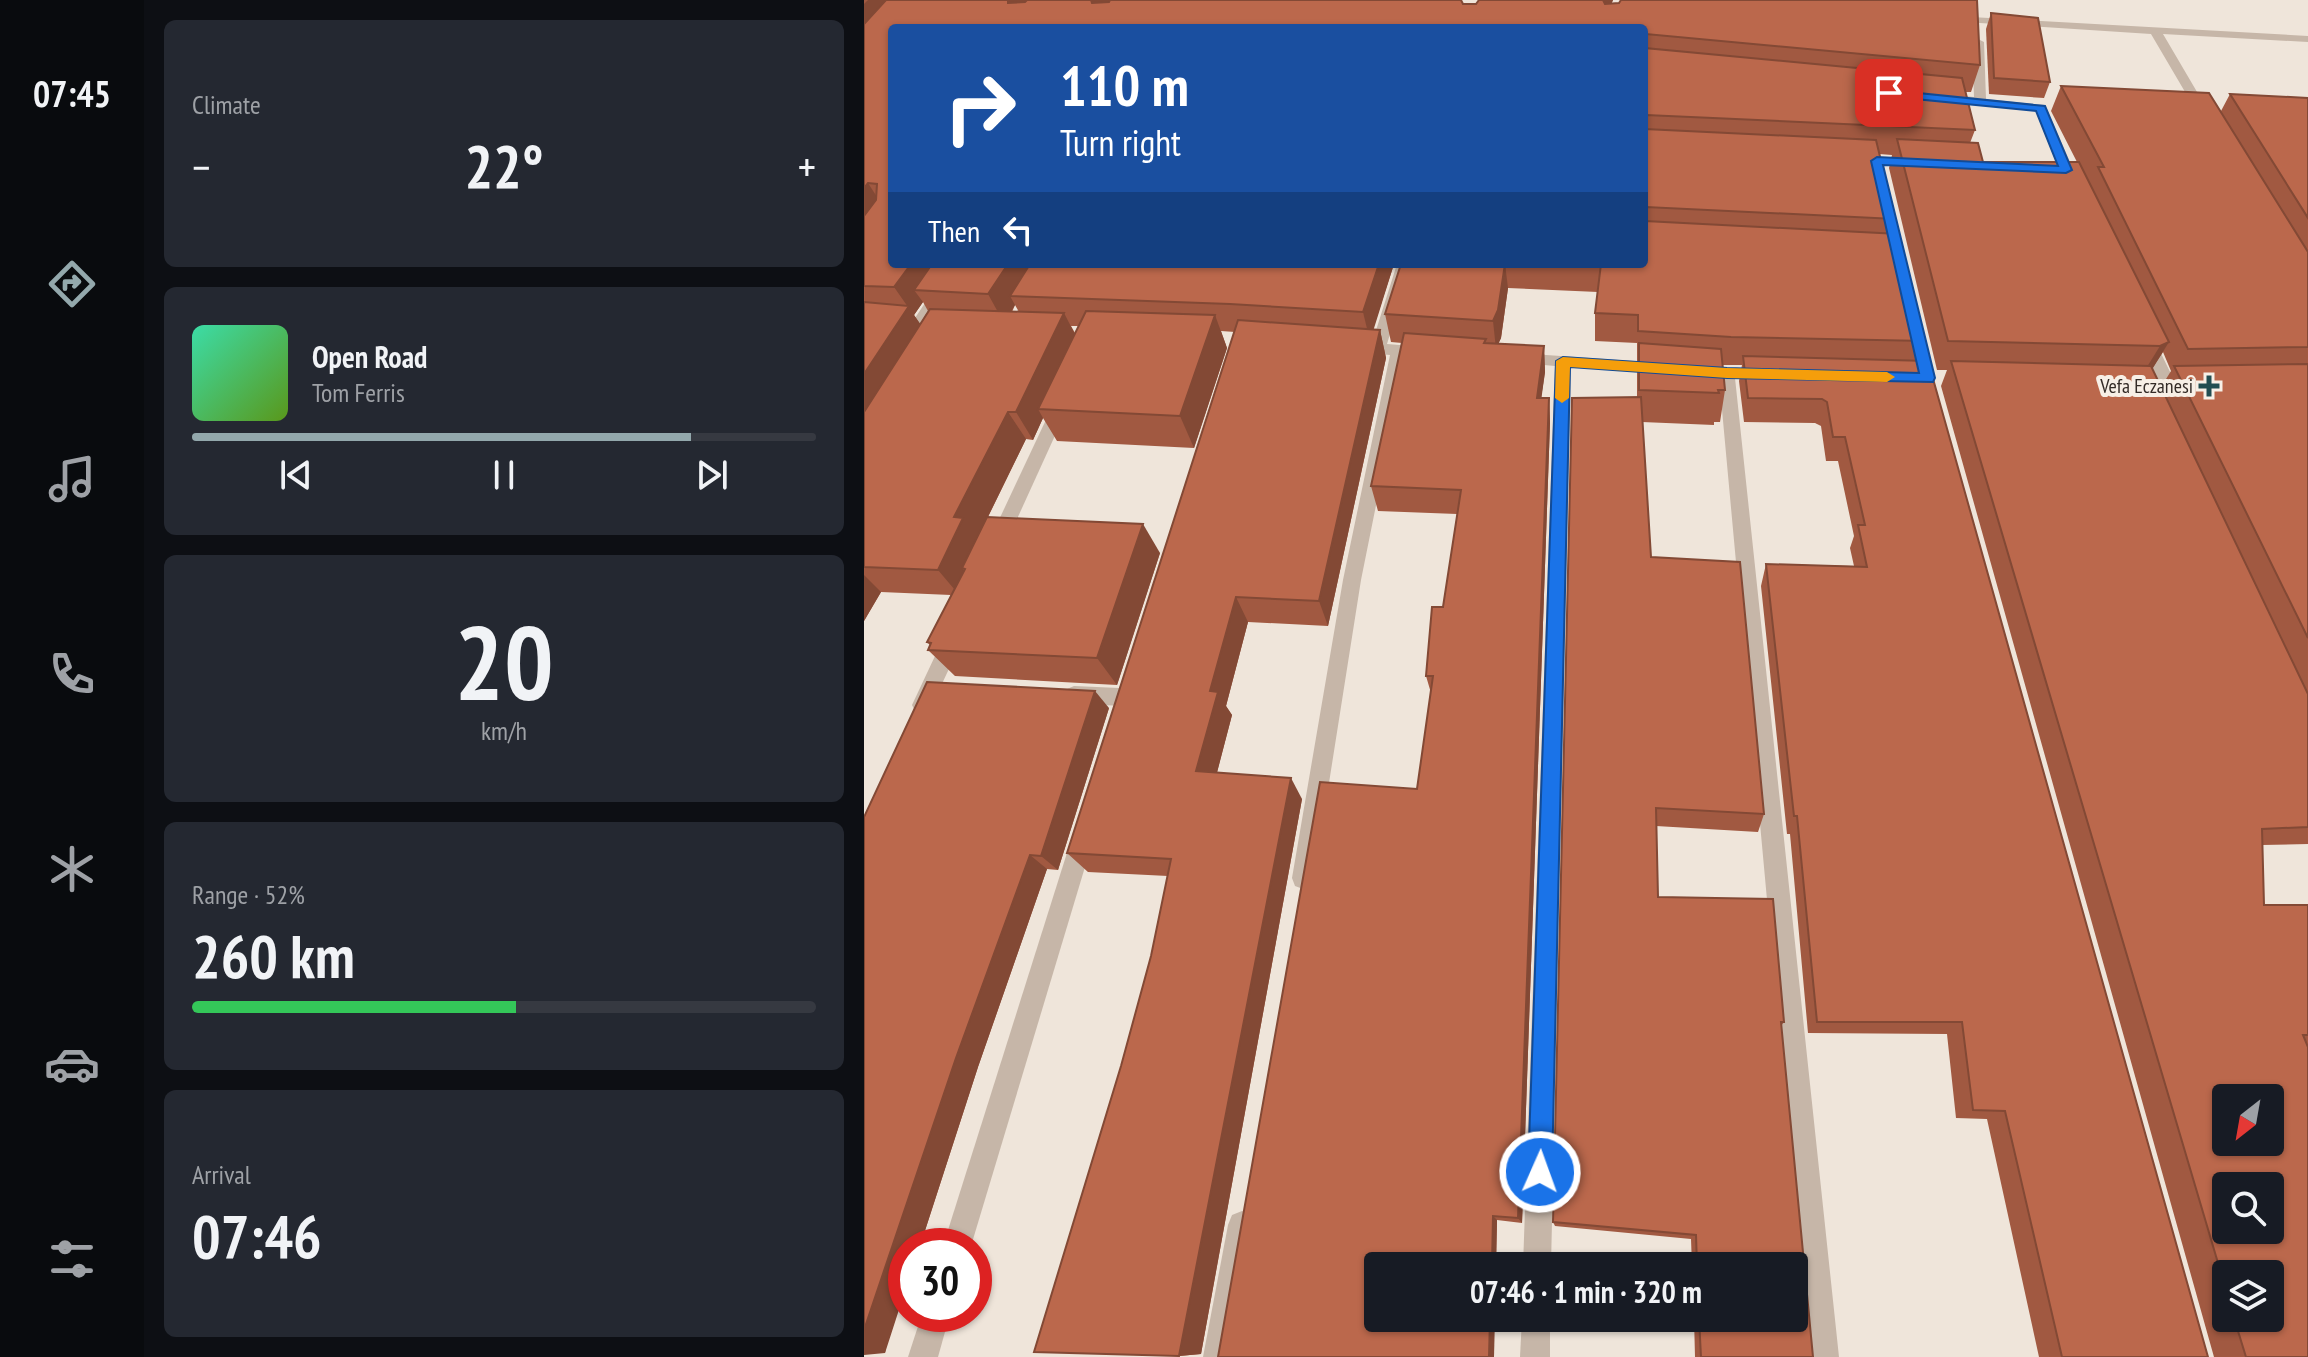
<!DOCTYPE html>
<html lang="en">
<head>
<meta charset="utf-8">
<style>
  body { margin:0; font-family:"PT Sans Narrow",sans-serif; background:#242831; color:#f1f3f6; height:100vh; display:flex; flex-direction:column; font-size:30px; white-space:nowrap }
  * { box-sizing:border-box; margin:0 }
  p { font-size:26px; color:#9ea1a6 }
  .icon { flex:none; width:44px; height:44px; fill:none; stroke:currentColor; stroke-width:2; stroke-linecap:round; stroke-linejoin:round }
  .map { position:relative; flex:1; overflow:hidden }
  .side { display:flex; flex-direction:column; gap:20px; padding:20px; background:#0d0f14; width:720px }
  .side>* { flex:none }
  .guide { position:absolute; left:24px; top:24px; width:760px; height:244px; border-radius:8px; box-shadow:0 2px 6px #0004; background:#1a4fa0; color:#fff; overflow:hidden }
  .needle { width:52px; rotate:211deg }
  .tools { position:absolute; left:1348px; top:1084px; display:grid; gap:16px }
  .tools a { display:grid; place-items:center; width:72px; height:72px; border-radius:8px; background:#171b24; box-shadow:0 2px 6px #0004; font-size:40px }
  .speed { position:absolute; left:24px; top:1228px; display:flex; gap:16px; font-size:40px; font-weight:700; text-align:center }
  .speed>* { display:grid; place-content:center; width:104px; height:104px; border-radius:50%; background:#171b24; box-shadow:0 2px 6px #0004; line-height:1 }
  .speed .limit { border:12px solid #d22; background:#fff; color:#111 }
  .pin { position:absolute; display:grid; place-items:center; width:68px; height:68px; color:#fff; margin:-34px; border-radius:16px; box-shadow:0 4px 12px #0006 }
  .me { position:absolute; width:88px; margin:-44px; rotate:2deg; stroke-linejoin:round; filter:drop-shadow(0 0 6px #0008) }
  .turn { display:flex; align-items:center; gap:28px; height:168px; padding:0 40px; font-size:36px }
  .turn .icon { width:104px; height:104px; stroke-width:2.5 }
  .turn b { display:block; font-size:56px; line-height:68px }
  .then { display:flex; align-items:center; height:76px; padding:0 40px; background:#0003; gap:16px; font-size:30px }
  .big { font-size:60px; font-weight:600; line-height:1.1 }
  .side .widget { flex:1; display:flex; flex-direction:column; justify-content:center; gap:12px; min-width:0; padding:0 28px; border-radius:12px; background:#242831 }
  .side .dial { align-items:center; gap:0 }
  .dial b { font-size:104px; line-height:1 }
  .song { display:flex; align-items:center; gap:24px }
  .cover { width:96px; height:96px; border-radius:12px; background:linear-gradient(135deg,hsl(160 70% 55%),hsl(90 70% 35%)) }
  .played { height:8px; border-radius:4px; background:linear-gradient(90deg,#93a8ac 80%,#363941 80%) }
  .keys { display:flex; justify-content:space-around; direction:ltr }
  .heat { display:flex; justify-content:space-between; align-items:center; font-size:44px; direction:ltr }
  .charge { height:12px; border-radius:6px; background:linear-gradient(90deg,#34c759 52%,#363941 0) }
  .trip { position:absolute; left:500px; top:1252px; width:444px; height:80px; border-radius:8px; background:#171b24; box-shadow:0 2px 6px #0004; font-weight:600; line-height:80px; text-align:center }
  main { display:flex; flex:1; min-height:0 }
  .tabs { display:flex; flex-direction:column; width:144px; justify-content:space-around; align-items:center; background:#090b0e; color:#9ea1a6 }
  .tabs .icon { width:56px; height:56px }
  .tabs .selected { color:#93a8ac }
  .tabs b { font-size:36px; color:#f1f3f6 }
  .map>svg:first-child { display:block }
</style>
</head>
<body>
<main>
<nav class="tabs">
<b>07:45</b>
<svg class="icon selected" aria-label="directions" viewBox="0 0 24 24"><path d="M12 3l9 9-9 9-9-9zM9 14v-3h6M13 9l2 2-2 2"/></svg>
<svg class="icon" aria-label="music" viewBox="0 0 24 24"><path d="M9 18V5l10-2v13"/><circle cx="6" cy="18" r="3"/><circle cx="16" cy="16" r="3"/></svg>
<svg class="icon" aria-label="phone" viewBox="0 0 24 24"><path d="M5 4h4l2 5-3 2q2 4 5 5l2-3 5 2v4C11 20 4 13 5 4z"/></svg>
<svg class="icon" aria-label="climate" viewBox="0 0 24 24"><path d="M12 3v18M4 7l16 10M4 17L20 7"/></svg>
<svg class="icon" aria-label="car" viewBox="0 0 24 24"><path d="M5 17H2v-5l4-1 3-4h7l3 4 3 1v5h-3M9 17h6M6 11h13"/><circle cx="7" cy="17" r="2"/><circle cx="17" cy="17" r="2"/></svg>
<svg class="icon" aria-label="filters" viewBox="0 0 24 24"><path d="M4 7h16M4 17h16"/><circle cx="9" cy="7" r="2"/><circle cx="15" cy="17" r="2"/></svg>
</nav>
<section class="side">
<div class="widget"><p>Climate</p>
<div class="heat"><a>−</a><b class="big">22°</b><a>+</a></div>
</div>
<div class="widget">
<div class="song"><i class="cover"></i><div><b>Open Road</b><p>Tom Ferris</p></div></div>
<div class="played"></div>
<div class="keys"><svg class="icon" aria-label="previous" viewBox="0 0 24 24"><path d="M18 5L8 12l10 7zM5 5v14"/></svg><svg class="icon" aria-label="pause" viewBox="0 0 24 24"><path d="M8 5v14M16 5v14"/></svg><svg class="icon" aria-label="next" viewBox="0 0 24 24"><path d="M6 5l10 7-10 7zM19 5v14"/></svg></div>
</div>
<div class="widget dial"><b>20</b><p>km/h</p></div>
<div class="widget"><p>Range · 52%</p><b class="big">260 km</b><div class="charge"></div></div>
<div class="widget"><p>Arrival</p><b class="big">07:46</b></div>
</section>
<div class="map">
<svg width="1444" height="1357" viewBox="0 0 1444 1357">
  <rect width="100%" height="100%" fill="#efe5da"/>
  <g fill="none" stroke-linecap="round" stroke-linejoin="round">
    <g fill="#c6b6a8" fill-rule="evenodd">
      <path d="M1089,16L1444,36V42L1299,34L1346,114L1340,118L1334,114L1287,34L1085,21V17Z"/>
      <path d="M1114,39L1120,42L1122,99L1181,105L1217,187L1215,190L1203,187L1172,111L1079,102L1073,98L1079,94L1110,97L1108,42Z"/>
      <path d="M990,156L1054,159L1061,163L1054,167L985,163L983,160Z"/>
      <path d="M87,264H101L60,327H50L47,324Z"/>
      <path d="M533,264H547L523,344L561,347L569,352L561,357L542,356L497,580L450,878L447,886L439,889L431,886L428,878L479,580L526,355L493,352L485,347L493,342L508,343Z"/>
      <path d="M1282,334L1290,339L1308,376L1289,386L1293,395L1285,400L1279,399L1272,383L1291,373L1274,339Z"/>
      <path d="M653,353L800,363L808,368L800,373L707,367L687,1266H659L691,366L647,362V354Z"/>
      <path d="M832,366L904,369L912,374L904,379L871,378L975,1357H945L855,377L826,375V367Z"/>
      <path d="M196,401L204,407L143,541L134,548L128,546L125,541L188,407Z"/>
      <path d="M89,631L96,633L99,639L68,705L65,711L58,714L51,711L48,705L79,639L82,633Z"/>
      <path d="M267,674L274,676L277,682L269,703L262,706L210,704L203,701L200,695L203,689L210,686L255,688L260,676Z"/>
      <path d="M219,827L227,830L230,837L107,1246H79L208,837L211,830Z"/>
      <path d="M378,1211L388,1215L392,1225L369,1357H339L364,1225L368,1215Z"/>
      <path d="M58,1314H86L74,1357H44Z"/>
      <path d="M658,1318H686V1357H656Z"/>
    </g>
  </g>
  <g fill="#a15941" fill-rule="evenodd">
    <path d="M0,0L599,4H612L615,0H749L747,4L1116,65L1107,92H1101L1111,130L1106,143L1119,162H1213L1187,111L1197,86L1357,111L1366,94L1444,98V844L1398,845L1400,905H1444V1357H1350L1077,386L1083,370H1073L1025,168L1028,155L1015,154L1031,219L1027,234L1061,341L1054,361L1344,1357H1175L1123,1119L1092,1118L1083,1034L944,1033L926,834H923L897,586L902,564L990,566L986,548L990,536L974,461H962L957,426L951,423L880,422L875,381L878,365H858L861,390L856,422H850V425L778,422L787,557L900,814L894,832L792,826L794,897L920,1022L917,1026L949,1357H831L830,1318H930V1266H828L827,1239L691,1226L689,1222L773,397V343L731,341V313L734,292L644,288L637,338L634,344L680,346L681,372L677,398H685L686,423L658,1223L633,1220L632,1266H514L553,789L567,693L562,676L579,607L593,514L514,511L507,486L538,343L527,342L521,314L537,264H780V28H28V264H530L509,329L516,330L522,358L464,626L384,622L362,706L368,715L353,772L438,799L337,1354L315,1356L257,1066L287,956L304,876L224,872L203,853L371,332L357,331L363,348L330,448L193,441L179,418L169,440L162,439L124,517L296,553L253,685L91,676L64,650L66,645L63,642L87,595L17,592L0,621ZM59,302L64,311L56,324L50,315ZM151,305L155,312H148ZM207,326H214L211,333ZM1299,352L1307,371L1297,387L1288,369ZM1362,1274L1406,1318H1362Z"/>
    <path d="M1127,13L1186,82L1180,98L1125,94L1122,29Z"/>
    <path d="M245,708L194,870L183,869L114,1067L56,1246H42L21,1353L0,817Z"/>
  </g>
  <g fill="#834935">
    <path d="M4,0H42L0,48V4Z"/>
    <path d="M144,0H174L156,28Z"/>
    <path d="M227,0H257L238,26Z"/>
    <path d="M739,0H749L738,27Z"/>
    <path d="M4,183L22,211L0,240V188Z"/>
    <path d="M47,264H85L50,290L59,302L50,315L64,335L0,437V374L44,307L30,287Z"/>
    <path d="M144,264H177L146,296L151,305L140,323L124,294Z"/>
    <path d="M515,264H530L506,341L499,312Z"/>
    <path d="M641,264L644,288L637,338L632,349L629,321Z"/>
    <path d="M200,313L215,342L174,409L179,418L169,440L152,412Z"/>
    <path d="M351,315L363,348L330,448L316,416Z"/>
    <path d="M516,330L522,358L464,626L455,601Z"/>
    <path d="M1305,342L1287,371L1278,375L1296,346Z"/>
    <path d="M680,346L681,372L674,423L673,398Z"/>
    <path d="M685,398L686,423L658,1223L654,1218Z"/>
    <path d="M144,412L162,439L114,537L101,569L98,568L105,577L96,596L74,570L90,517Z"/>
    <path d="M279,524L296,553L253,685L233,658Z"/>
    <path d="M0,575L17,592L0,621Z"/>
    <path d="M372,597L384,622L362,706L368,715L348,792L332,771L346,691Z"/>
    <path d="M231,691L245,708L194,870L177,856Z"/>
    <path d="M427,778L438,799L337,1354L315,1356Z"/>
    <path d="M166,855L183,869L114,1067L56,1246H42V1288L21,1353L0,1355V1330L92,1058Z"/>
    <path d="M629,1216L633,1220L632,1266H628Z"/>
    <path d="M626,1318H631L630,1357H625Z"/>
  </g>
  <g fill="#bb684c" stroke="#834935" stroke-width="2" fill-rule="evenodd">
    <path d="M22,0H144V3L161,2L163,0H227L228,3L245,2L246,0H597L599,4H612L615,0H739L741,4L755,3L757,0H1113L1116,65L782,34L780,36V28H28V264H47L30,287L0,286V216L12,200L13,184L4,183L0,188V24Z"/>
    <path d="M1127,13L1174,18L1186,82L1130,78Z"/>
    <path d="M780,44L781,48L1098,78L1111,130L782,115L780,116Z"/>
    <path d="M1197,86L1345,93L1444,252V347L1324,349L1234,167H1240Z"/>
    <path d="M1366,94L1444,98V218Z"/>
    <path d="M780,124L781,129L1012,140L1031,219L782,207L780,213Z"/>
    <path d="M1033,139L1114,143L1119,162H1215L1305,342L1296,346L1084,341Z"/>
    <path d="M780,220L781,221L1035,234L1061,341L867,337L774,331V315L731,313L737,264H780Z"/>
    <path d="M68,264H144L124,294L50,290Z"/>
    <path d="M166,264H515L499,312L366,304L146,296Z"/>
    <path d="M537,264H641L634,310L629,321L521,314Z"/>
    <path d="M0,302L45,306L0,374Z"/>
    <path d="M66,309L200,313L152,412H144L90,517L99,518L74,570L0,567V412Z"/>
    <path d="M222,311L351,315L316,416L174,409Z"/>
    <path d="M374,320L516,330L455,601L372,597L346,691L354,692L332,771L427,778L315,1356L170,1352L257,1066L287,956L307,859L203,853Z"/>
    <path d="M540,333L622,339L620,343L680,346L673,398H685L654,1218L629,1216L628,1266H514V1318H626L625,1357H354L456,782L553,789L569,676H562L568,607H579L597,490L507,486Z"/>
    <path d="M775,343L857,349L861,390H854L855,393L775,390Z"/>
    <path d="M879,356L1064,361L1344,1357H1198L1141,1111L1109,1110L1098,1022H953L933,816H930L902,564L1003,567L994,525H1001L981,437H969L963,402L958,399L884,398Z"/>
    <path d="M1087,361L1287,366L1444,694V827L1398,829L1400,905H1444V1035H1439L1444,1047V1357H1382L1370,1318H1406V1274H1362V1290ZM1362,1098H1406V1142H1362ZM1362,1186H1406V1230H1362Z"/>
    <path d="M1444,364V638L1310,366Z"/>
    <path d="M777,397L787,557L876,562L900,814L792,808L794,897L909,899L920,1022H917L949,1357H837L835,1318H930V1266H833L832,1235L689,1222L708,398Z"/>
    <path d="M123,517L279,524L233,658L64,650L67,643L63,642L101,569L98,568Z"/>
    <path d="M63,682L231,691L177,856L166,855L92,1058L0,1330V817Z"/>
  </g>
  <path fill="#1a73e8" stroke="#114b97" stroke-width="2" d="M1025,90L1181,106L1208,170L1202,173L1019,165L1071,378L1069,382L863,378L706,367L688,1172L685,1181L676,1185L667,1181L664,1172L692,361L699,357L863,368L1055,373L1007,161L1013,157L1194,166L1172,111L1021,96V91Z"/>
  <path fill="#f59e0b" d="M699,357L863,368L1023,372L1031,377L1023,382L863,378L706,367L705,398L698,403L691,398L692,361Z"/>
  <path fill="#214d51" stroke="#f7efe6" stroke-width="3" d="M1341 374h8v8h8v8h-8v8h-8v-8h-8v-8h8z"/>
  <g text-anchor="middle" stroke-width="8" stroke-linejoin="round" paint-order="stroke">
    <g font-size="20" fill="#332b27" stroke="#f7efe6" text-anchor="end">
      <text x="1329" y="393">Vefa Eczanesi</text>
    </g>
  </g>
</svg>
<div class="tools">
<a><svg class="needle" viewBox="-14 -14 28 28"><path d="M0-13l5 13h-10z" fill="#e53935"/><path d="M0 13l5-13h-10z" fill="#9ea1a6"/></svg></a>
<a><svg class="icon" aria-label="search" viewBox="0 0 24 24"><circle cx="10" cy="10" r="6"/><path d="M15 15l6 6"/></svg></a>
<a><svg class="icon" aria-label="layers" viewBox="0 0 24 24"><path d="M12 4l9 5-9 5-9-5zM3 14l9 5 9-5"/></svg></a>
</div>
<div class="speed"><div class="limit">30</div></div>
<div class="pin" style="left:1025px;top:93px;background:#d93025"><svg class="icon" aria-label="arrive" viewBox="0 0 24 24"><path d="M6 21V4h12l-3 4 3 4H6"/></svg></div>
<svg class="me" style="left:676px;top:1172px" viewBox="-20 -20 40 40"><circle r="17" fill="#1a73e8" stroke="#fff" stroke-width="3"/><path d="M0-11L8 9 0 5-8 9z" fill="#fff"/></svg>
<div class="trip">07:46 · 1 min · 320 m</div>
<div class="guide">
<div class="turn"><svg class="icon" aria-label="right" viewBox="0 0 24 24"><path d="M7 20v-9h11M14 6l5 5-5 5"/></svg><div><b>110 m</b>Turn right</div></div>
<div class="then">Then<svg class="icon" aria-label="left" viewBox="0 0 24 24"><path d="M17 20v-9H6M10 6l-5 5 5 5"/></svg></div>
</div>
</div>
</main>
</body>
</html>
